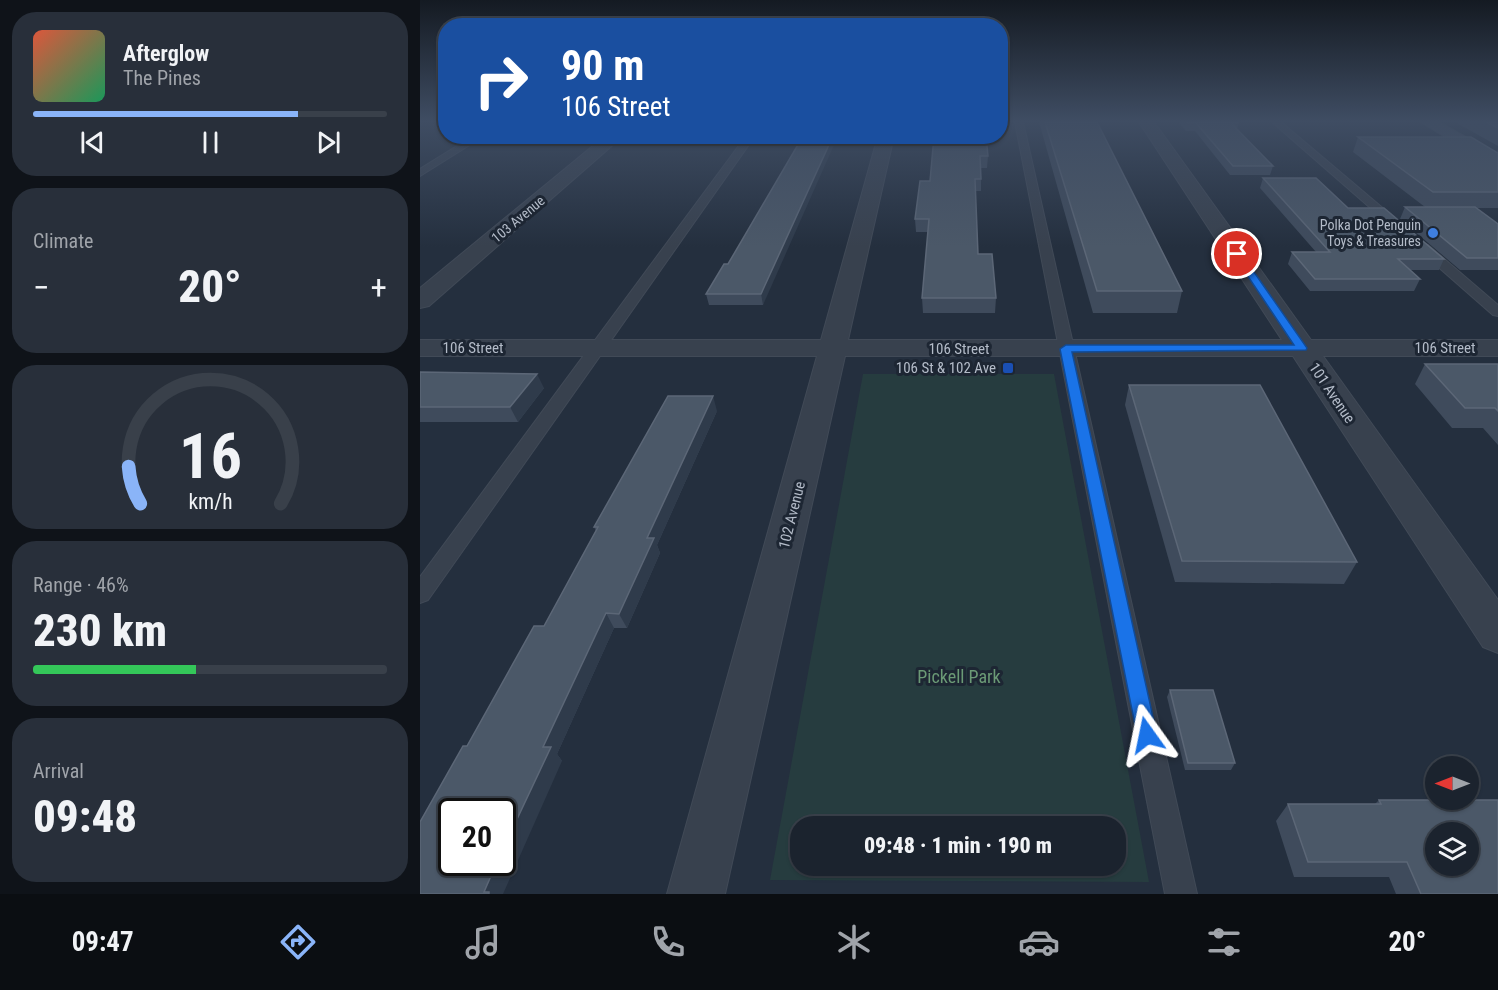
<!DOCTYPE html>
<html lang="en">
<head>
<meta charset="utf-8">
<style>
  body { margin:0; font-family:"Roboto Condensed",sans-serif; background:#282f3a; color:#f1f3f6; height:100vh; display:flex; flex-direction:column; font-size:22px; white-space:nowrap }
  * { box-sizing:border-box; margin:0 }
  p { font-size:20px; color:#a0a4aa }
  .icon { flex:none; width:33px; height:33px; fill:none; stroke:currentColor; stroke-width:2; stroke-linecap:round; stroke-linejoin:round }
  .map { position:relative; flex:1; overflow:hidden }
  .side { display:flex; flex-direction:column; gap:12px; padding:12px; background:#0f1319; width:420px }
  .side>* { flex:none }
  .hud { position:absolute; left:18px; top:18px; width:570px; height:126px; border-radius:24px; box-shadow:0 2px 4px #0004,0 0 0 2px #39404a; background:#1a4fa0; color:#fff; overflow:hidden }
  .needle { width:39px; rotate:270deg }
  .buttons { position:absolute; left:1005px; top:756px; display:grid; gap:12px }
  .buttons a { display:grid; place-items:center; width:54px; height:54px; border-radius:50%; background:#1b232e; box-shadow:0 2px 4px #0004,0 0 0 2px #39404a; font-size:30px }
  .speed { position:absolute; left:18px; top:798px; display:flex; gap:12px; font-size:30px; font-weight:700; text-align:center }
  .speed>* { display:grid; place-content:center; width:78px; height:78px; border-radius:50%; background:#1b232e; box-shadow:0 2px 4px #0004,0 0 0 2px #39404a; line-height:1 }
  .speed .limit { border:3px solid #111; border-radius:9px; background:#fff; color:#111 }
  .pin { position:absolute; display:grid; place-items:center; width:51px; height:51px; color:#fff; margin:-26px; border:3px solid #fff; border-radius:50%; box-shadow:0 2px 6px #0007 }
  .me { position:absolute; width:66px; margin:-33px; rotate:348deg; stroke-linejoin:round; filter:drop-shadow(0 0 4px #0008) }
  .turn { display:flex; align-items:center; gap:21px; height:126px; padding:0 24px; font-size:27px }
  .turn .icon { width:78px; height:78px; stroke-width:2.5 }
  .turn b { display:block; font-size:42px; line-height:51px }
  .big { font-size:45px; font-weight:800; line-height:1.1 }
  .side .tile { flex:1; display:flex; flex-direction:column; justify-content:center; gap:9px; min-width:0; padding:0 21px; border-radius:24px; background:#282f3a }
  .side .dial { align-items:center; gap:0 }
  .dial svg { height:156px; overflow:visible; fill:none; stroke:#39404a; stroke-width:7; stroke-linecap:round; text-anchor:middle }
  .dial text { fill:#f1f3f6; stroke:none }
  .song { display:flex; align-items:center; gap:18px }
  .cover { width:72px; height:72px; border-radius:9px; background:linear-gradient(135deg,hsl(10 70% 55%),hsl(150 70% 35%)) }
  .played { height:6px; border-radius:3px; background:linear-gradient(90deg,#8ab4f8 75%,#39404a 75%) }
  .keys { display:flex; justify-content:space-around; direction:ltr }
  .heat { display:flex; justify-content:space-between; align-items:center; font-size:33px; direction:ltr }
  .charge { height:9px; border-radius:4px; background:linear-gradient(90deg,#34c759 46%,#39404a 0) }
  .trip { position:absolute; left:370px; top:816px; width:336px; height:60px; border-radius:24px; background:#1b232e; box-shadow:0 2px 4px #0004,0 0 0 2px #39404a; font-weight:800; line-height:60px; text-align:center }
  .tabs { display:flex; height:96px; justify-content:space-around; align-items:center; background:#0b0e12; color:#a0a4aa }
  .tabs .icon { width:42px; height:42px }
  .tabs .selected { color:#8ab4f8 }
  .tabs b { font-size:27px; color:#f1f3f6 }
  main { display:flex; flex:1; min-height:0 }
  .map>svg:first-child { display:block }
</style>
</head>
<body>
<main>
<section class="side">
<div class="tile">
<div class="song"><i class="cover"></i><div><b>Afterglow</b><p>The Pines</p></div></div>
<div class="played"></div>
<div class="keys"><svg class="icon" aria-label="previous" viewBox="0 0 24 24"><path d="M18 5L8 12l10 7zM5 5v14"/></svg><svg class="icon" aria-label="pause" viewBox="0 0 24 24"><path d="M8 5v14M16 5v14"/></svg><svg class="icon" aria-label="next" viewBox="0 0 24 24"><path d="M6 5l10 7-10 7zM19 5v14"/></svg></div>
</div>
<div class="tile"><p>Climate</p>
<div class="heat"><a>−</a><b class="big">20°</b><a>+</a></div>
</div>
<div class="tile dial"><svg viewBox="0 0 100 80">
<path d="M14 69A42 42 0 1 1 86 69"/>
<path d="M14 69A42 42 0 0 1 8 50" stroke="#8ab4f8"/>
<text x="50" y="56" font-size="32" font-weight="700">16</text>
<text x="50" y="72" font-size="11">km/h</text>
</svg></div>
<div class="tile"><p>Range · 46%</p><b class="big">230 km</b><div class="charge"></div></div>
<div class="tile"><p>Arrival</p><b class="big">09:48</b></div>
</section>
<div class="map">
<svg width="1078" height="894" viewBox="0 0 1078 894">
  <rect width="100%" height="100%" fill="#242f3e"/>
  <path fill="#263c3f" fill-rule="evenodd" d="M443,374H634L729,882L350,880ZM381,826H696V866H381Z"/>
  <g fill="none" stroke-linecap="round" stroke-linejoin="round">
    <defs>
      <g id="lane">
        <path d="M595,122H603L777,894H745Z"/>
        <path d="M852,122H861L978,221V225H970Z"/>
        <path d="M53,136H64L0,176V169Z"/>
        <path d="M326,136H335L8,600L0,603V577Z"/>
        <path d="M1004,244L1008,245L1078,305V316L1073,315L1000,251L998,248Z"/>
      </g>
      <g id="street">
        <path d="M719,122H734L891,340H1078V356H903L1078,600V653L1063,647L873,356H425L305,894H247L397,356H0V340H401L458,136H474L428,340H862Z"/>
        <path d="M185,136H203L9,306L0,308V288Z"/>
      </g>
      <path id="secondary" d="M1001,122H1019L1078,155V167L1072,166Z"/>
    </defs>
    <use href="#lane" stroke="#414a57" stroke-width="2"/>
    <use href="#street" stroke="#414a57" stroke-width="2"/>
    <use href="#secondary" stroke="#414a57" stroke-width="2"/>
    <use href="#lane" fill="#38414e" fill-rule="evenodd"/>
    <use href="#street" fill="#38414e" fill-rule="evenodd"/>
    <use href="#secondary" fill="#465061" fill-rule="evenodd"/>
  </g>
  <g fill="#3f4b5c">
    <path d="M619,122H677L762,291L757,313H673Z"/>
    <path d="M758,122H817L819,123L817,129L853,166L850,175H810L775,131H766Z"/>
    <path d="M1035,122H1078V146Z"/>
    <path d="M383,136L343,305H289L286,294L308,264Z"/>
    <path d="M514,136L568,156L567,168H561V191H555L558,254L576,298L575,313H503L502,298L508,232H496L495,219L510,181Z"/>
    <path d="M938,137L1077,152L1078,149V208H1056L1078,224V270H1040L980,219L985,207H1005L933,152Z"/>
    <path d="M843,178L928,208L1024,259L1019,270H990L1000,279L994,291H890L868,264L872,252H896L840,188Z"/>
    <path d="M1005,364H1078V445L1063,428H1032L995,384Z"/>
    <path d="M0,372L124,388L98,422H0Z"/>
    <path d="M709,385L937,562L924,584L755,582L705,405Z"/>
    <path d="M297,411L237,545L240,553L207,628H194L137,754L142,761L47,746L124,626L176,531L174,527Z"/>
    <path d="M750,690L815,763L811,770H765L747,697Z"/>
    <path d="M959,800L1078,894H976L969,877H874L856,821L868,804H955Z"/>
  </g>
  <g fill="#2f3b4b">
    <path d="M413,136H418L343,305L341,294Z"/>
    <path d="M117,374L124,388L98,422L90,407Z"/>
    <path d="M293,396L297,411L237,545L240,553L207,628L199,614L227,538Z"/>
    <path d="M186,613L194,628L137,754L142,761L83,894H66L64,892L77,862H82V851L123,747Z"/>
  </g>
  <g fill="#4b5868" stroke="#5c6777" stroke-width="1.5" fill-rule="evenodd">
    <path d="M625,122H677L762,291H677Z"/>
    <path d="M767,122H817L819,123H811L853,166H813L776,123H768Z"/>
    <path d="M1066,122H1078V128Z"/>
    <path d="M383,136H413L341,294H286L304,264H308Z"/>
    <path d="M514,136H566L568,156H560L561,179H555L558,254H572L576,298H502L509,219H495L500,181H510Z"/>
    <path d="M938,137H1051L1078,153V192H1013Z"/>
    <path d="M843,178H896L928,208H964L1024,259H978L1000,279H895L872,252H910Z"/>
    <path d="M985,207H1055L1078,224V258H1047Z"/>
    <path d="M1005,364H1078V411L1075,408H1045Z"/>
    <path d="M0,372L117,374L90,407H0Z"/>
    <path d="M709,385H840L937,562L762,561Z"/>
    <path d="M248,396H293L227,538H234L199,614L186,613L123,747H131L82,851V812H32V862H77L64,892H69V894H0V822L43,746H47L114,626H124L178,527H174Z"/>
    <path d="M750,690H793L815,763H768Z"/>
    <path d="M959,800H1078V894H1001L987,862H888L868,804H961ZM1016,832H1048V866H1016Z"/>
  </g>
  <linearGradient id="sky" x2="0" y2="1"><stop stop-color="#141a22"/><stop offset="0.49" stop-color="#3f4d63"/><stop offset="1" stop-color="#3f4d63" stop-opacity="0"/></linearGradient>
  <rect width="1078" height="247" fill="url(#sky)"/>
  <path fill="#1a73e8" stroke="#114b97" stroke-width="1.5" d="M814,252H820L887,348L886,350L652,352L737,735L734,742L727,745L720,742L717,735L640,349L646,345H874L813,254Z"/>
  <circle fill="#3f7fe0" stroke="#1d2633" stroke-width="2" cx="1013" cy="233" r="6"/>
  <rect fill="#1a4fb4" stroke="#1d2633" stroke-width="2" x="582" y="362" width="12" height="12" rx="3"/>
  <g text-anchor="middle" stroke-width="6" stroke-linejoin="round" paint-order="stroke">
    <g font-size="14" fill="#b4bcc9" stroke="#1d2633">
      <text transform="translate(98 219) rotate(-40)" y="5">103 Avenue</text>
    </g>
    <g font-size="14" fill="#b4bcc9" stroke="#1d2633" text-anchor="end">
      <text x="1001" y="230">Polka Dot Penguin<tspan x="1001" dy="16">Toys &amp; Treasures</tspan></text>
    </g>
    <g font-size="15" fill="#b4bcc9" stroke="#1d2633">
      <text x="53" y="353">106 Street</text>
      <text x="1025" y="353">106 Street</text>
      <text x="539" y="354">106 Street</text>
      <text transform="translate(912 393) rotate(56)" y="5">101 Avenue</text>
      <text transform="translate(372 515) rotate(-76)" y="5">102 Avenue</text>
    </g>
    <g font-size="15" fill="#b4bcc9" stroke="#1d2633" text-anchor="end">
      <text x="576" y="373">106 St &amp; 102 Ave</text>
    </g>
    <g font-size="18" fill="#6b9a76" stroke="#1d2633">
      <text x="539" y="683">Pickell Park</text>
    </g>
  </g>
</svg>
<div class="buttons">
<a><svg class="needle" viewBox="-14 -14 28 28"><path d="M0-13l5 13h-10z" fill="#e53935"/><path d="M0 13l5-13h-10z" fill="#a0a4aa"/></svg></a>
<a><svg class="icon" aria-label="layers" viewBox="0 0 24 24"><path d="M12 4l9 5-9 5-9-5zM3 14l9 5 9-5"/></svg></a>
</div>
<div class="speed"><div class="limit">20</div></div>
<div class="pin" style="left:817px;top:254px;background:#d93025"><svg class="icon" aria-label="arrive" viewBox="0 0 24 24"><path d="M6 21V4h12l-3 4 3 4H6"/></svg></div>
<svg class="me" style="left:727px;top:735px" viewBox="-20 -20 40 40"><path d="M0-17L14 15 0 8-14 15z" fill="#1a73e8" stroke="#fff" stroke-width="4"/></svg>
<div class="trip">09:48 · 1 min · 190 m</div>
<div class="hud">
<div class="turn"><svg class="icon" aria-label="right" viewBox="0 0 24 24"><path d="M7 20v-9h11M14 6l5 5-5 5"/></svg><div><b>90 m</b>106 Street</div></div>
</div>
</div>
</main>
<nav class="tabs">
<b>09:47</b>
<svg class="icon selected" aria-label="directions" viewBox="0 0 24 24"><path d="M12 3l9 9-9 9-9-9zM9 14v-3h6M13 9l2 2-2 2"/></svg>
<svg class="icon" aria-label="music" viewBox="0 0 24 24"><path d="M9 18V5l10-2v13"/><circle cx="6" cy="18" r="3"/><circle cx="16" cy="16" r="3"/></svg>
<svg class="icon" aria-label="phone" viewBox="0 0 24 24"><path d="M5 4h4l2 5-3 2q2 4 5 5l2-3 5 2v4C11 20 4 13 5 4z"/></svg>
<svg class="icon" aria-label="climate" viewBox="0 0 24 24"><path d="M12 3v18M4 7l16 10M4 17L20 7"/></svg>
<svg class="icon" aria-label="car" viewBox="0 0 24 24"><path d="M5 17H2v-5l4-1 3-4h7l3 4 3 1v5h-3M9 17h6M6 11h13"/><circle cx="7" cy="17" r="2"/><circle cx="17" cy="17" r="2"/></svg>
<svg class="icon" aria-label="filters" viewBox="0 0 24 24"><path d="M4 7h16M4 17h16"/><circle cx="9" cy="7" r="2"/><circle cx="15" cy="17" r="2"/></svg>
<b>20°</b>
</nav>
</body>
</html>
